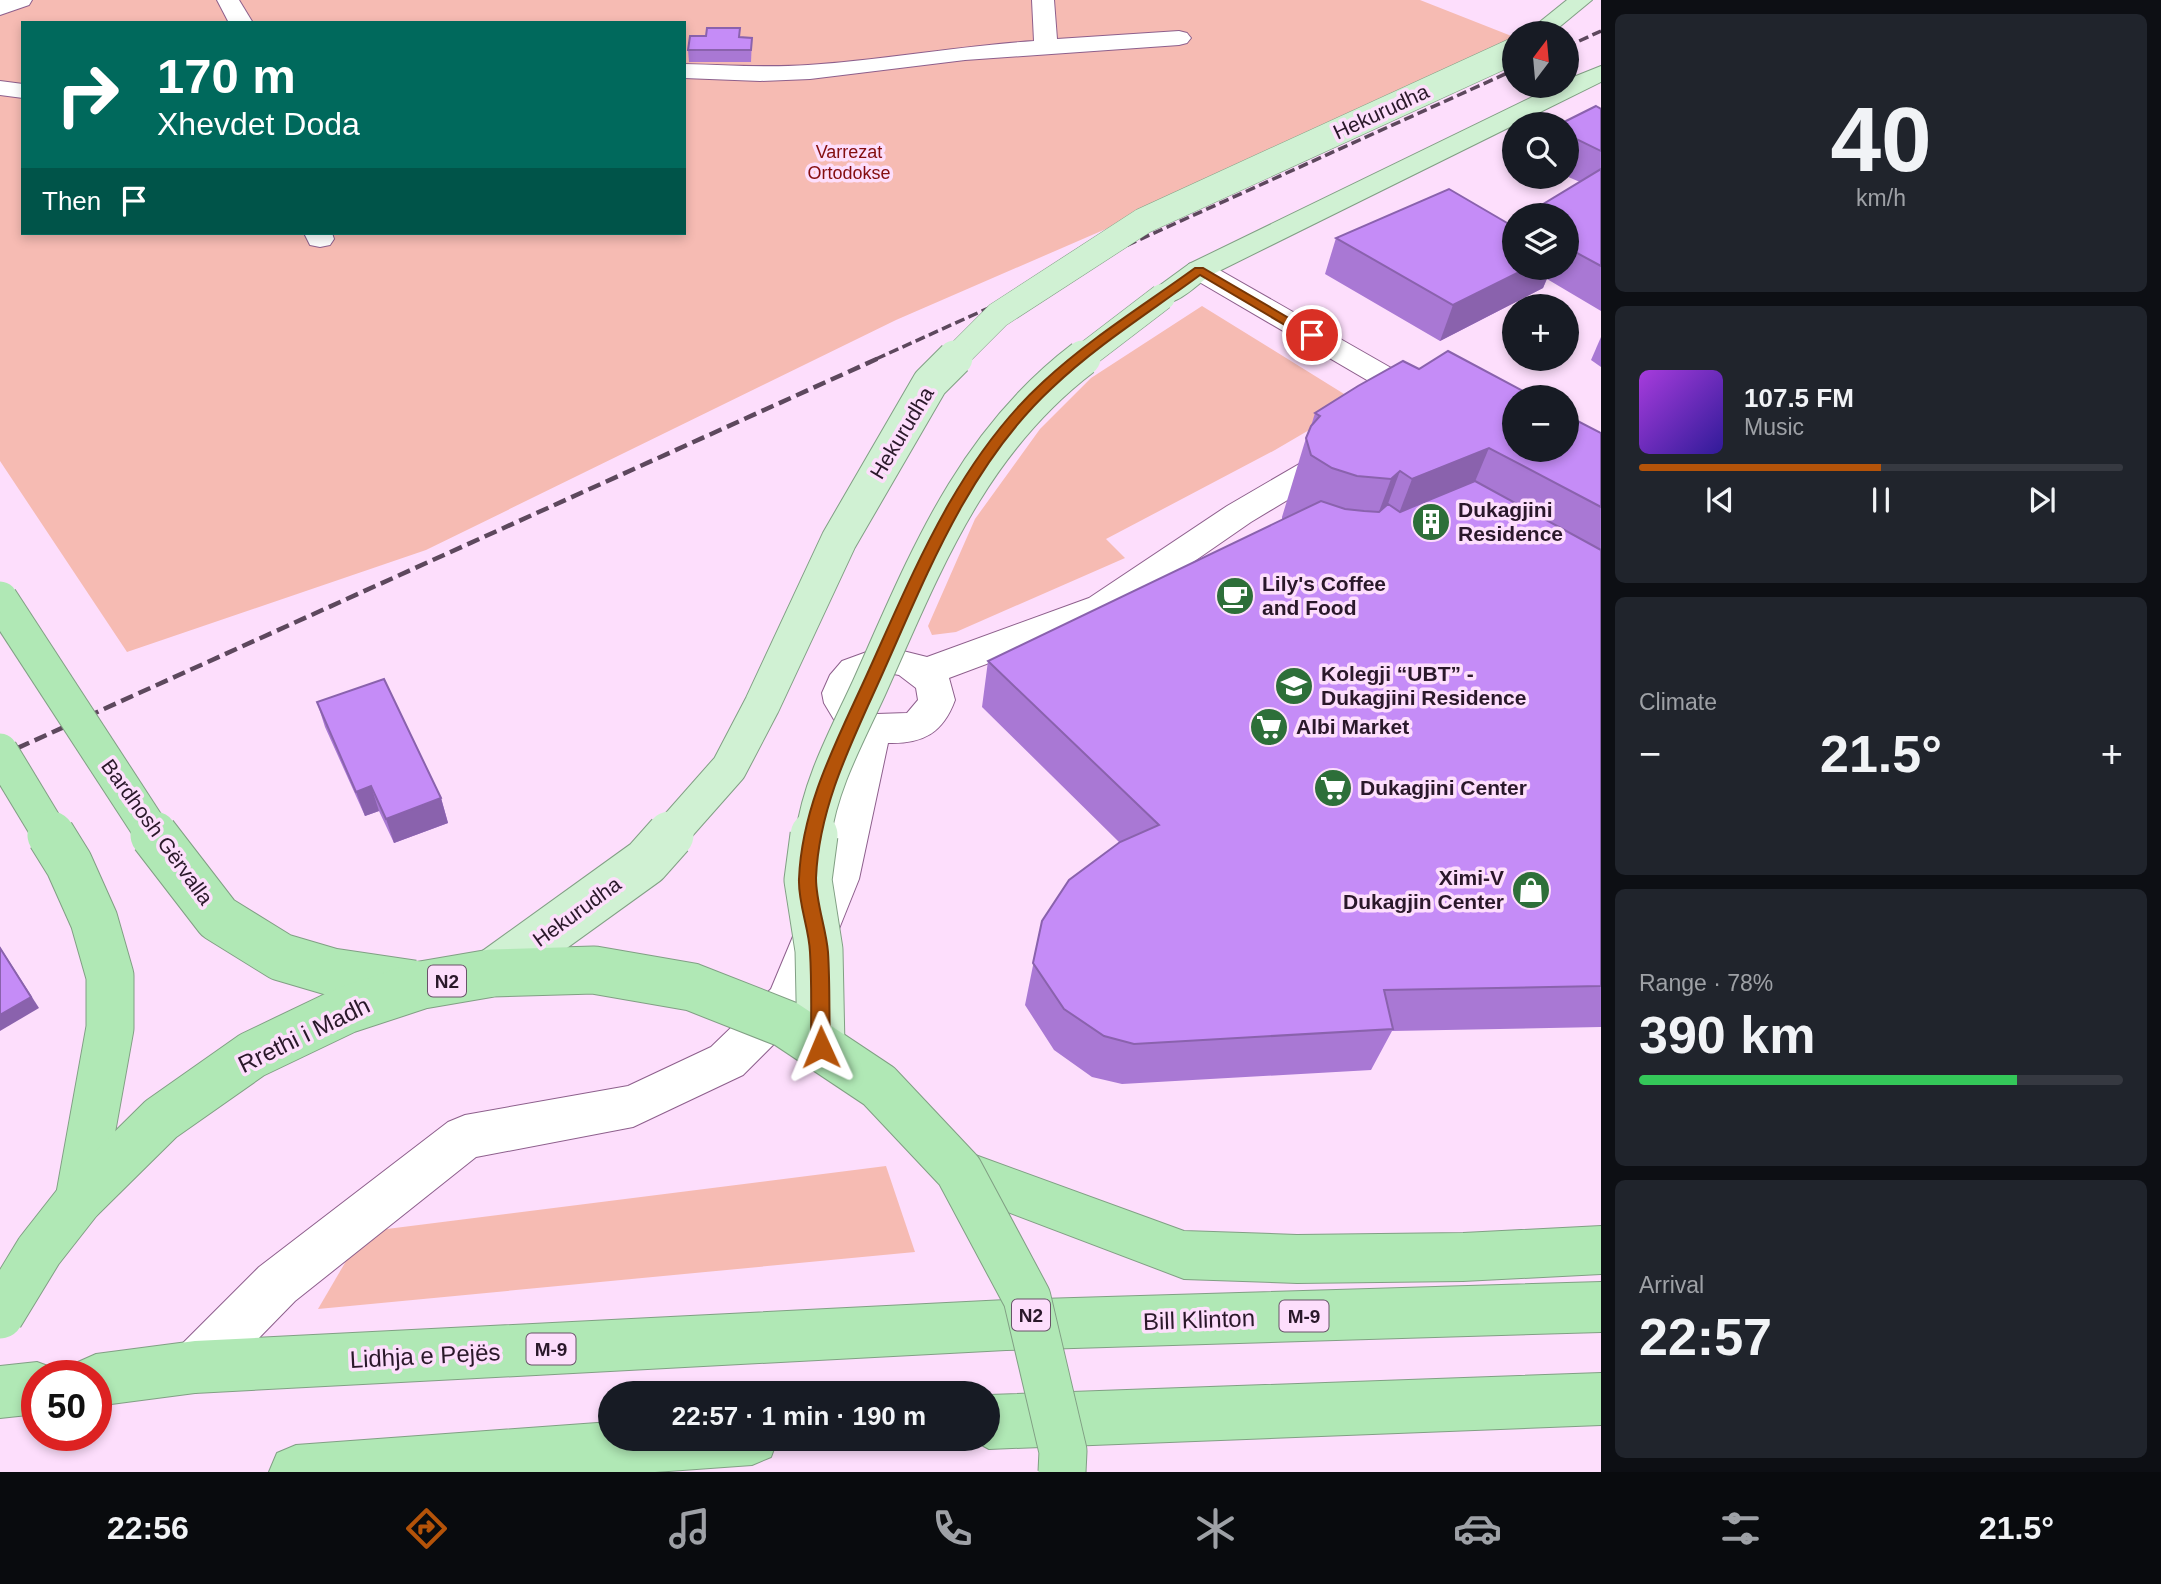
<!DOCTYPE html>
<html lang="en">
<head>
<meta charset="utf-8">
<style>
  body { margin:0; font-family:Helvetica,sans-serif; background:#20242c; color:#f1f3f6; height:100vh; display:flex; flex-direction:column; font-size:26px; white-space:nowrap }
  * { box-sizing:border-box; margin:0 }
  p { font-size:23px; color:#9ea1a6 }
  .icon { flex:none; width:38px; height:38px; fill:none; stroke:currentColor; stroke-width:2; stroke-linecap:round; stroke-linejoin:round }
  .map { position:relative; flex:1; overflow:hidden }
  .panel { display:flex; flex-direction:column; gap:14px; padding:14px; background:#0d0f14; width:560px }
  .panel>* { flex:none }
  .top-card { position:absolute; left:21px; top:21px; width:665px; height:214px; border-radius:0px; box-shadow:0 4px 10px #0003; background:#00695c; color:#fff; overflow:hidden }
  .needle { width:46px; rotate:16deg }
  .controls { position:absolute; left:1502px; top:21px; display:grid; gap:14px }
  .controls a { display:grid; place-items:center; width:77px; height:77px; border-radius:50%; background:#171b24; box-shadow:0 4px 10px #0003; font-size:35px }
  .speed { position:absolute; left:21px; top:1360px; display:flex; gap:14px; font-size:35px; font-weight:700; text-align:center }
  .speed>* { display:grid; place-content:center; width:91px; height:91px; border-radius:50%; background:#171b24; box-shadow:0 4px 10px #0003; line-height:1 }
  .speed .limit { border:10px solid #d22; background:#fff; color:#111 }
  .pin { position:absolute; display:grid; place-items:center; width:60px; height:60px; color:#fff; margin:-30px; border:4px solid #fff; border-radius:50%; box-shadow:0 2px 7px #0007 }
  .me { position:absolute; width:77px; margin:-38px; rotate:359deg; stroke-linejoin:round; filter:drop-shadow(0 0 5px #0008) }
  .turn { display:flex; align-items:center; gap:24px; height:147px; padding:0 21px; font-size:32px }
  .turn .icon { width:91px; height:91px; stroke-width:2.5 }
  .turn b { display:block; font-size:49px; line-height:60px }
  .then { display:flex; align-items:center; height:66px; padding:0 21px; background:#0003; gap:14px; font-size:26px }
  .big { font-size:52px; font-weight:700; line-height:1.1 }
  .panel .card { flex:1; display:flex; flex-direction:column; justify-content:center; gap:10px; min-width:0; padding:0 24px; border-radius:10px; background:#20242c }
  .panel .dial { align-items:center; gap:0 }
  .dial b { font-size:91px; line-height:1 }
  .song { display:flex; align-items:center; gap:21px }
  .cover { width:84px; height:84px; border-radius:10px; background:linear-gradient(135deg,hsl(280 70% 55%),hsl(250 70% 35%)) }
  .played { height:7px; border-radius:4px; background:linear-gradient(90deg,#b45309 50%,#363941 50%) }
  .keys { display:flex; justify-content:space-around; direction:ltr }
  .heat { display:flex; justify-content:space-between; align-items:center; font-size:38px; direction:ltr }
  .charge { height:10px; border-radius:5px; background:linear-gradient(90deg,#34c759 78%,#363941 0) }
  .trip { position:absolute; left:598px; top:1381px; width:402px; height:70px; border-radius:35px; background:#171b24; box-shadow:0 4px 10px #0003; font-weight:700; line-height:70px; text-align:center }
  .dock { display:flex; height:112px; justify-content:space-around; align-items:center; background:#090b0e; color:#9ea1a6 }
  .dock .icon { width:49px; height:49px }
  .dock .selected { color:#b45309 }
  .dock b { font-size:32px; color:#f1f3f6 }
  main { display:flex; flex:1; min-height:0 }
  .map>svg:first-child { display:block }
</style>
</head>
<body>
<main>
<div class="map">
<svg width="1601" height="1472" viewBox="0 0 1601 1472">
  <rect width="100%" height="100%" fill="#fddefc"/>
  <g fill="#f6bbb3" fill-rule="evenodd">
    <path d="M0,0H1420L1514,37V52L896,320L426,550L127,652L0,461ZM23,23H684V233H23Z"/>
    <path d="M1202,306L1357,402L1275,450L1106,539L1125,558L956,632L932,635L928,626L975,519L1040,429L1091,378Z"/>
    <path d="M886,1166L915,1252L318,1309L363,1232Z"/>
  </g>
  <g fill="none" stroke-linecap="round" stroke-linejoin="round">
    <defs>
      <g id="minor">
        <path d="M0,0H32L29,5L0,15Z"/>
        <path d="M217,0H239L253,23H229Z"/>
        <path d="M1032,0H1054L1057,39L1179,31L1187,33L1191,38L1187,43L1179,45L965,60L810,79L760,81L684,78V64C726,65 767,68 808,65C884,60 958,46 1034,41Z"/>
        <path d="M0,81L23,84V98L0,95Z"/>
        <path d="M304,233H332L334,239L330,245L320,247L310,245Z"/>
        <path d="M1199,261L1209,264L1435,393L1514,435V450H1529L1525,455L1514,458L1503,455L1413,407L1189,276L1185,270L1189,264Z"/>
        <path d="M1337,446L1349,449L1353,456L1349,463L1251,522L1115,616L949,678L955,700C943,733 923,744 888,743L859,879L810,1001L804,1014L743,1075L633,1127L476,1157L295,1301L213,1385L195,1393L177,1385L169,1367L177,1349L259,1267L448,1122L465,1115L628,1086L711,1047L771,989L817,879L851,734L836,723L824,703L822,693L830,675L842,661L883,646L927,657L1089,598L1227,506L1325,449ZM883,672L899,675L916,688L918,700L907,713L877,714L861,701V687Z"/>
      </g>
      <g id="major">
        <path d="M1567,0H1592L1552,33H1526Z"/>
        <path d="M1601,66V82L1209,276C1192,289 1174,309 1152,303L1147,297L1152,291L1189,264L1555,86H1566V80Z"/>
      </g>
      <g id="highway">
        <path d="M959,1149L1184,1231L1297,1235L1463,1233L1601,1226V1274L1463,1281L1297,1283L1184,1279L942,1187L935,1171L942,1155Z"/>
        <path d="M1601,1282V1332L1006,1350L195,1393L96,1406V1376H72L78,1362L96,1354L195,1341L1006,1300Z"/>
        <path d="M37,1362L56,1369L58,1376H37V1414L0,1418V1366Z"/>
        <path d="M1601,1373V1425L989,1449L969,1438H989V1395Z"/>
        <path d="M611,1422V1438H778L771,1457L752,1465L655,1472H269L277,1453L296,1445Z"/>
      </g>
    </defs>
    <use href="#minor" stroke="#8d5f8c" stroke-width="2"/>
    <use href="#major" stroke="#819f84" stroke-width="2"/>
    <use href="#highway" stroke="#819f84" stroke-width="2"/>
    <use href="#minor" fill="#fff" fill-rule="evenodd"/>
    <use href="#major" fill="#d0f1d3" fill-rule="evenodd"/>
    <use href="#highway" fill="#b0e8b5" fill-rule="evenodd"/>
    <g stroke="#5d485d" stroke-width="3.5" stroke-dasharray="10 4.5" stroke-linecap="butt">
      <path d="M1566,47L1601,31"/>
      <path d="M876,359L1514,70"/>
    </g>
    <path stroke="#5d485d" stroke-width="4.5" stroke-dasharray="13 6" stroke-linecap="butt" d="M0,756L879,358"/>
    <defs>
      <g id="major-bridge-far2">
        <path d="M954,359L998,315L1143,221L1514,51"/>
        <path d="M1081,359L1162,297"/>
      </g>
      <g id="major-bridge-far1">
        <path d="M668,837L729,768L762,705L839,540L930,383L955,358"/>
        <path d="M813,837C820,784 847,736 869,688C925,563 970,444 1083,358"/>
      </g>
      <g id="major-bridge">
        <path d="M814,835L808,880L819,950L821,1047"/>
        <path d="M492,973L646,862L670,835"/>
      </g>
      <g id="highway-bridge-far1">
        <path d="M0,599L155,837"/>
        <path d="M0,751L52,837"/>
      </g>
      <g id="highway-bridge">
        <path d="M51,835L69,864L94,920L110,976V1028L79,1200"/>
        <path d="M154,835L218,918L281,957L332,972L413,984"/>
        <path d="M0,1315L39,1251L79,1200L161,1119L252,1055L346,1010L422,985L492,973L594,970L692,987L786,1024L879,1086L959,1171L1027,1298L1063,1451L1062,1472"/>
      </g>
    </defs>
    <use href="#major-bridge-far2" stroke="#819f84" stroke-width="27" stroke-linecap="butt"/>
    <use href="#major-bridge-far1" stroke="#819f84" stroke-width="37" stroke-linecap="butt"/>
    <use href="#major-bridge" stroke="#819f84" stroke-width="49" stroke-linecap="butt"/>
    <use href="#highway-bridge-far1" stroke="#819f84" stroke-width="37" stroke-linecap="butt"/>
    <use href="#highway-bridge" stroke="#819f84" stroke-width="49" stroke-linecap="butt"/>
    <use href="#major-bridge-far2" stroke="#d0f1d3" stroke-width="26"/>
    <use href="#major-bridge-far1" stroke="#d0f1d3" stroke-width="35"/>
    <use href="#major-bridge" stroke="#d0f1d3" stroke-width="47"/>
    <use href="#highway-bridge-far1" stroke="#b0e8b5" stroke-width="35"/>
    <use href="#highway-bridge" stroke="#b0e8b5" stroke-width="47"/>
  </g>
  <g fill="#a978d4">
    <path d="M740,37L752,38L751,62H689L688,50Z"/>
    <path d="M1601,109V311L1547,279L1543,288L1440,341L1325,274L1336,238L1514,268H1566V215L1580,182L1566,176V124Z"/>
    <path d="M1601,337V367L1591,360Z"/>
    <path d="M1419,369L1601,433V1027L1392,1031L1371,1070L1122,1084L1092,1077L1054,1050L1025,1005L1042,921L1119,842L982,707L988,661L1282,520V517L1306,438L1311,426L1315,413Z"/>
    <path d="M317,702L441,798L448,823L394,843L379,811L365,816L325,727Z"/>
  </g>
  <g fill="#8a62ad">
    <path d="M1527,268H1551L1543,288L1440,341L1453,305Z"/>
    <path d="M1489,448L1456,527L1382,558L1412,479Z"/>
    <path d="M1400,471L1371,550L1362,558L1391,479Z"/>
    <path d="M371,786L379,811L365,816L356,792Z"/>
    <path d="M441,798L448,823L394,843L386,819Z"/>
    <path d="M0,947L39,1008L0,1031Z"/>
  </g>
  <g fill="#c58cf7" stroke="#8a62ad" stroke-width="2">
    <path d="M707,28H740L739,37L752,38L751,50H688L690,36H706Z"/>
    <path d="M1596,106L1601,109V151L1566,134V124H1560Z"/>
    <path d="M1601,169V266L1566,247V215H1525Z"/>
    <path d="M1449,189L1514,227V268H1527L1453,305L1336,238Z"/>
    <path d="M1448,351L1534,397H1514V450H1566V415L1601,433V507L1489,448L1412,479L1400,471L1391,479L1357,476L1332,468L1311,455L1306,438L1311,426L1320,416L1315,413L1358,386L1403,361L1419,369Z"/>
    <path d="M1475,481L1601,550V986L1384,990L1393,1029L1134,1044L1104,1036L1064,1009L1033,963L1042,921L1069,880L1120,842L1159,825L988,661L1321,501L1345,509L1364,511L1379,512L1388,504L1400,512Z"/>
    <path d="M384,679L441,798L386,819L371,786L356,792L317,702Z"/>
    <path d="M0,948L31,997L0,1015Z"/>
  </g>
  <path fill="#b45309" stroke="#753606" stroke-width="2" d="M1195,268H1203L1318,335L1312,339L1307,338L1200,275C1150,312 1097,345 1052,388C971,463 929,569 885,668C855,736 819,803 816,878C816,903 826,928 828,952C830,983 829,1016 830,1047L827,1053L821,1055L814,1053L811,1047C811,1016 812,984 810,952C809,928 798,903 799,879C802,803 839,737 869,670C915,568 959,459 1043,382C1089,339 1144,305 1195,268Z"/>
  <defs>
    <symbol id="building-disc" viewBox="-11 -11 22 22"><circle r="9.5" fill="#2d6f39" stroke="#fddefc"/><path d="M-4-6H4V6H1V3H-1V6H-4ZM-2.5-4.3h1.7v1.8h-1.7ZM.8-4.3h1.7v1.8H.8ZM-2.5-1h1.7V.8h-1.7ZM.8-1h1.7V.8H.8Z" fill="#fff"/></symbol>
    <symbol id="cafe-disc" viewBox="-11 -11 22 22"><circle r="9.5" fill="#2d6f39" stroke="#fddefc"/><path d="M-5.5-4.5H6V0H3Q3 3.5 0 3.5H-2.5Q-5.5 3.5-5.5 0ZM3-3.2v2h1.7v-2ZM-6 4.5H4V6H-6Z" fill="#fff"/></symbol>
    <symbol id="university-disc" viewBox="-11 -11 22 22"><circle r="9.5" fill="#2d6f39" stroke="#fddefc"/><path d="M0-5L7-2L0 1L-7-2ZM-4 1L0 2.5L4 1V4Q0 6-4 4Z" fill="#fff"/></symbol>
    <symbol id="supermarket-disc" viewBox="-11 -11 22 22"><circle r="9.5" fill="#2d6f39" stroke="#fddefc"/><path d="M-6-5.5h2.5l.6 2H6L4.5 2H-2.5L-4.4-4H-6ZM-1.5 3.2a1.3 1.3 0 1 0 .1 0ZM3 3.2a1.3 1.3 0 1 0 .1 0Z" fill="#fff"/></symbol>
    <symbol id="shop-disc" viewBox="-11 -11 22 22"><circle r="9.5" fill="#2d6f39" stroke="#fddefc"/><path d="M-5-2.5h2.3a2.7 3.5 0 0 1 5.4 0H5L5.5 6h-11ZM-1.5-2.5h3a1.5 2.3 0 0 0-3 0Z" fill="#fff"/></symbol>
  </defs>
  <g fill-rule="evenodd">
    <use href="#building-disc" x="1409" y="500" width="44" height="44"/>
    <use href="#cafe-disc" x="1213" y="574" width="44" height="44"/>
    <use href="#university-disc" x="1272" y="664" width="44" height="44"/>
    <use href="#supermarket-disc" x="1247" y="705" width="44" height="44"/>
    <use href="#supermarket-disc" x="1311" y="766" width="44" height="44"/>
    <use href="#shop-disc" x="1509" y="868" width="44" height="44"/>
  </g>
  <g text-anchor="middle" stroke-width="7" stroke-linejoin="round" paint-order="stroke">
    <g font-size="18" fill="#840d0f" stroke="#fddefc">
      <text x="849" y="158">Varrezat<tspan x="849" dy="21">Ortodokse</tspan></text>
    </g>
    <g fill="#fddefc" stroke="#695369" stroke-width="2">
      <rect x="428" y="965.5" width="38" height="31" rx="5"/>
      <rect x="1012" y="1299.5" width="38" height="31" rx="5"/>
      <rect x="1279.5" y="1300.5" width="49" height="31" rx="5"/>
      <rect x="526.5" y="1333.5" width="49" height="31" rx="5"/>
    </g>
    <g font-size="19" font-weight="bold" fill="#2a182a">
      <text x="447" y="988">N2</text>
      <text x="1031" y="1322">N2</text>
      <text x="1304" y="1323">M-9</text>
      <text x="551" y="1356">M-9</text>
    </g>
    <g font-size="21" fill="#2a182a" stroke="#fddefc">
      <text transform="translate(1381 112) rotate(-25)" y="7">Hekurudha</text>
      <text transform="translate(902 433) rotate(-59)" y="7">Hekurudha</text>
      <text transform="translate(157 832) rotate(54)" y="7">Bardhosh Gërvalla</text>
      <text transform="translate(577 912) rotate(-36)" y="7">Hekurudha</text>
    </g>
    <g font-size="21" font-weight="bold" fill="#2a182a" stroke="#fddefc" text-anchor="start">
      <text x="1458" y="517">Dukagjini<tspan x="1458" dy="24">Residence</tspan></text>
      <text x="1262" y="591">Lily's Coffee<tspan x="1262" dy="24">and Food</tspan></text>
      <text x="1321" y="681">Kolegji “UBT” -<tspan x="1321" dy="24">Dukagjini Residence</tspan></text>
      <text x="1296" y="734">Albi Market</text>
      <text x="1360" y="795">Dukagjini Center</text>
      <text x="1504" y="885" text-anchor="end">Ximi-V<tspan x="1504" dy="24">Dukagjin Center</tspan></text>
    </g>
    <g font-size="24" fill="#2a182a" stroke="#fddefc">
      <text transform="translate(304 1035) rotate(-26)" y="8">Rrethi i Madh</text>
      <text transform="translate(1199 1320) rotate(-2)" y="8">Bill Klinton</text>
      <text transform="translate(425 1356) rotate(-3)" y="8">Lidhja e Pejës</text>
    </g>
  </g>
</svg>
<div class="controls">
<a><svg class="needle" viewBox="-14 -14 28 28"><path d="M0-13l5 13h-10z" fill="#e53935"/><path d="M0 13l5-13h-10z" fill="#9ea1a6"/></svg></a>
<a><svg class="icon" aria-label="search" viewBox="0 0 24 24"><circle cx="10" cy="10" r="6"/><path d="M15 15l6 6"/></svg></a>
<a><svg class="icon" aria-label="layers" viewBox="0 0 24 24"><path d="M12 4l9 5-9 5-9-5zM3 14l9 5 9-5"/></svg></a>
<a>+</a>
<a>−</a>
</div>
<div class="speed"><div class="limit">50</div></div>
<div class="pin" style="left:1312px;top:335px;background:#d93025"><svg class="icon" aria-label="arrive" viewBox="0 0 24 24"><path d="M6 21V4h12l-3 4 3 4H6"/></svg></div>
<svg class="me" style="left:821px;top:1047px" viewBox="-20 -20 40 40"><path d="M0-17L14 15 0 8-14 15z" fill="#b45309" stroke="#fff" stroke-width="4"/></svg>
<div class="trip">22:57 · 1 min · 190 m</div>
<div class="top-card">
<div class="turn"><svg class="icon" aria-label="right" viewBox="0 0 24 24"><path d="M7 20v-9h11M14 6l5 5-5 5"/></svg><div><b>170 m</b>Xhevdet Doda</div></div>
<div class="then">Then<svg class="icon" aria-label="arrive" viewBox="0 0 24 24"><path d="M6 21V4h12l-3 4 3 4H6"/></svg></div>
</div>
</div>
<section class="panel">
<div class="card dial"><b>40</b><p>km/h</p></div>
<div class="card">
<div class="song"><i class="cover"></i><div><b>107.5 FM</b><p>Music</p></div></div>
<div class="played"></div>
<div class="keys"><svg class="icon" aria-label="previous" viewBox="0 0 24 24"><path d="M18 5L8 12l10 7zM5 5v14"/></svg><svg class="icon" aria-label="pause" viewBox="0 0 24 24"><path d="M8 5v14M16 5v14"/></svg><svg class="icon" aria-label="next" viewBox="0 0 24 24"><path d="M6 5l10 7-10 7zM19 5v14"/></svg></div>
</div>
<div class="card"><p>Climate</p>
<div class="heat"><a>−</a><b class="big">21.5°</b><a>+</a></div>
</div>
<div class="card"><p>Range · 78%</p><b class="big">390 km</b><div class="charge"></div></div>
<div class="card"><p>Arrival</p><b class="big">22:57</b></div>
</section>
</main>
<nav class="dock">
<b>22:56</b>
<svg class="icon selected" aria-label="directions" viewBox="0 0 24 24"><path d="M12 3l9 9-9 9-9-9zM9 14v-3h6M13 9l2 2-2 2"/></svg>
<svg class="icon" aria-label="music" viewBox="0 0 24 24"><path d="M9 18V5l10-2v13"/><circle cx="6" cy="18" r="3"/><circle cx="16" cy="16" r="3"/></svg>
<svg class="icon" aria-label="phone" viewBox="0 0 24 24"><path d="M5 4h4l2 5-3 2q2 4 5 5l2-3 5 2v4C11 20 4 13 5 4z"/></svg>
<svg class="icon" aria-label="climate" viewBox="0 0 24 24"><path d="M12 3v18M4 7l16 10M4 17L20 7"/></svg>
<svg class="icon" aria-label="car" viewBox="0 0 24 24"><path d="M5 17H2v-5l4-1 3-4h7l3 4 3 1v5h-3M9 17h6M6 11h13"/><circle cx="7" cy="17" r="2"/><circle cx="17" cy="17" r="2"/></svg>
<svg class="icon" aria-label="filters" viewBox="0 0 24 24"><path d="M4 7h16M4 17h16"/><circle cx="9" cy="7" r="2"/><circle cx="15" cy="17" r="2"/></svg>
<b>21.5°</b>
</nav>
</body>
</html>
